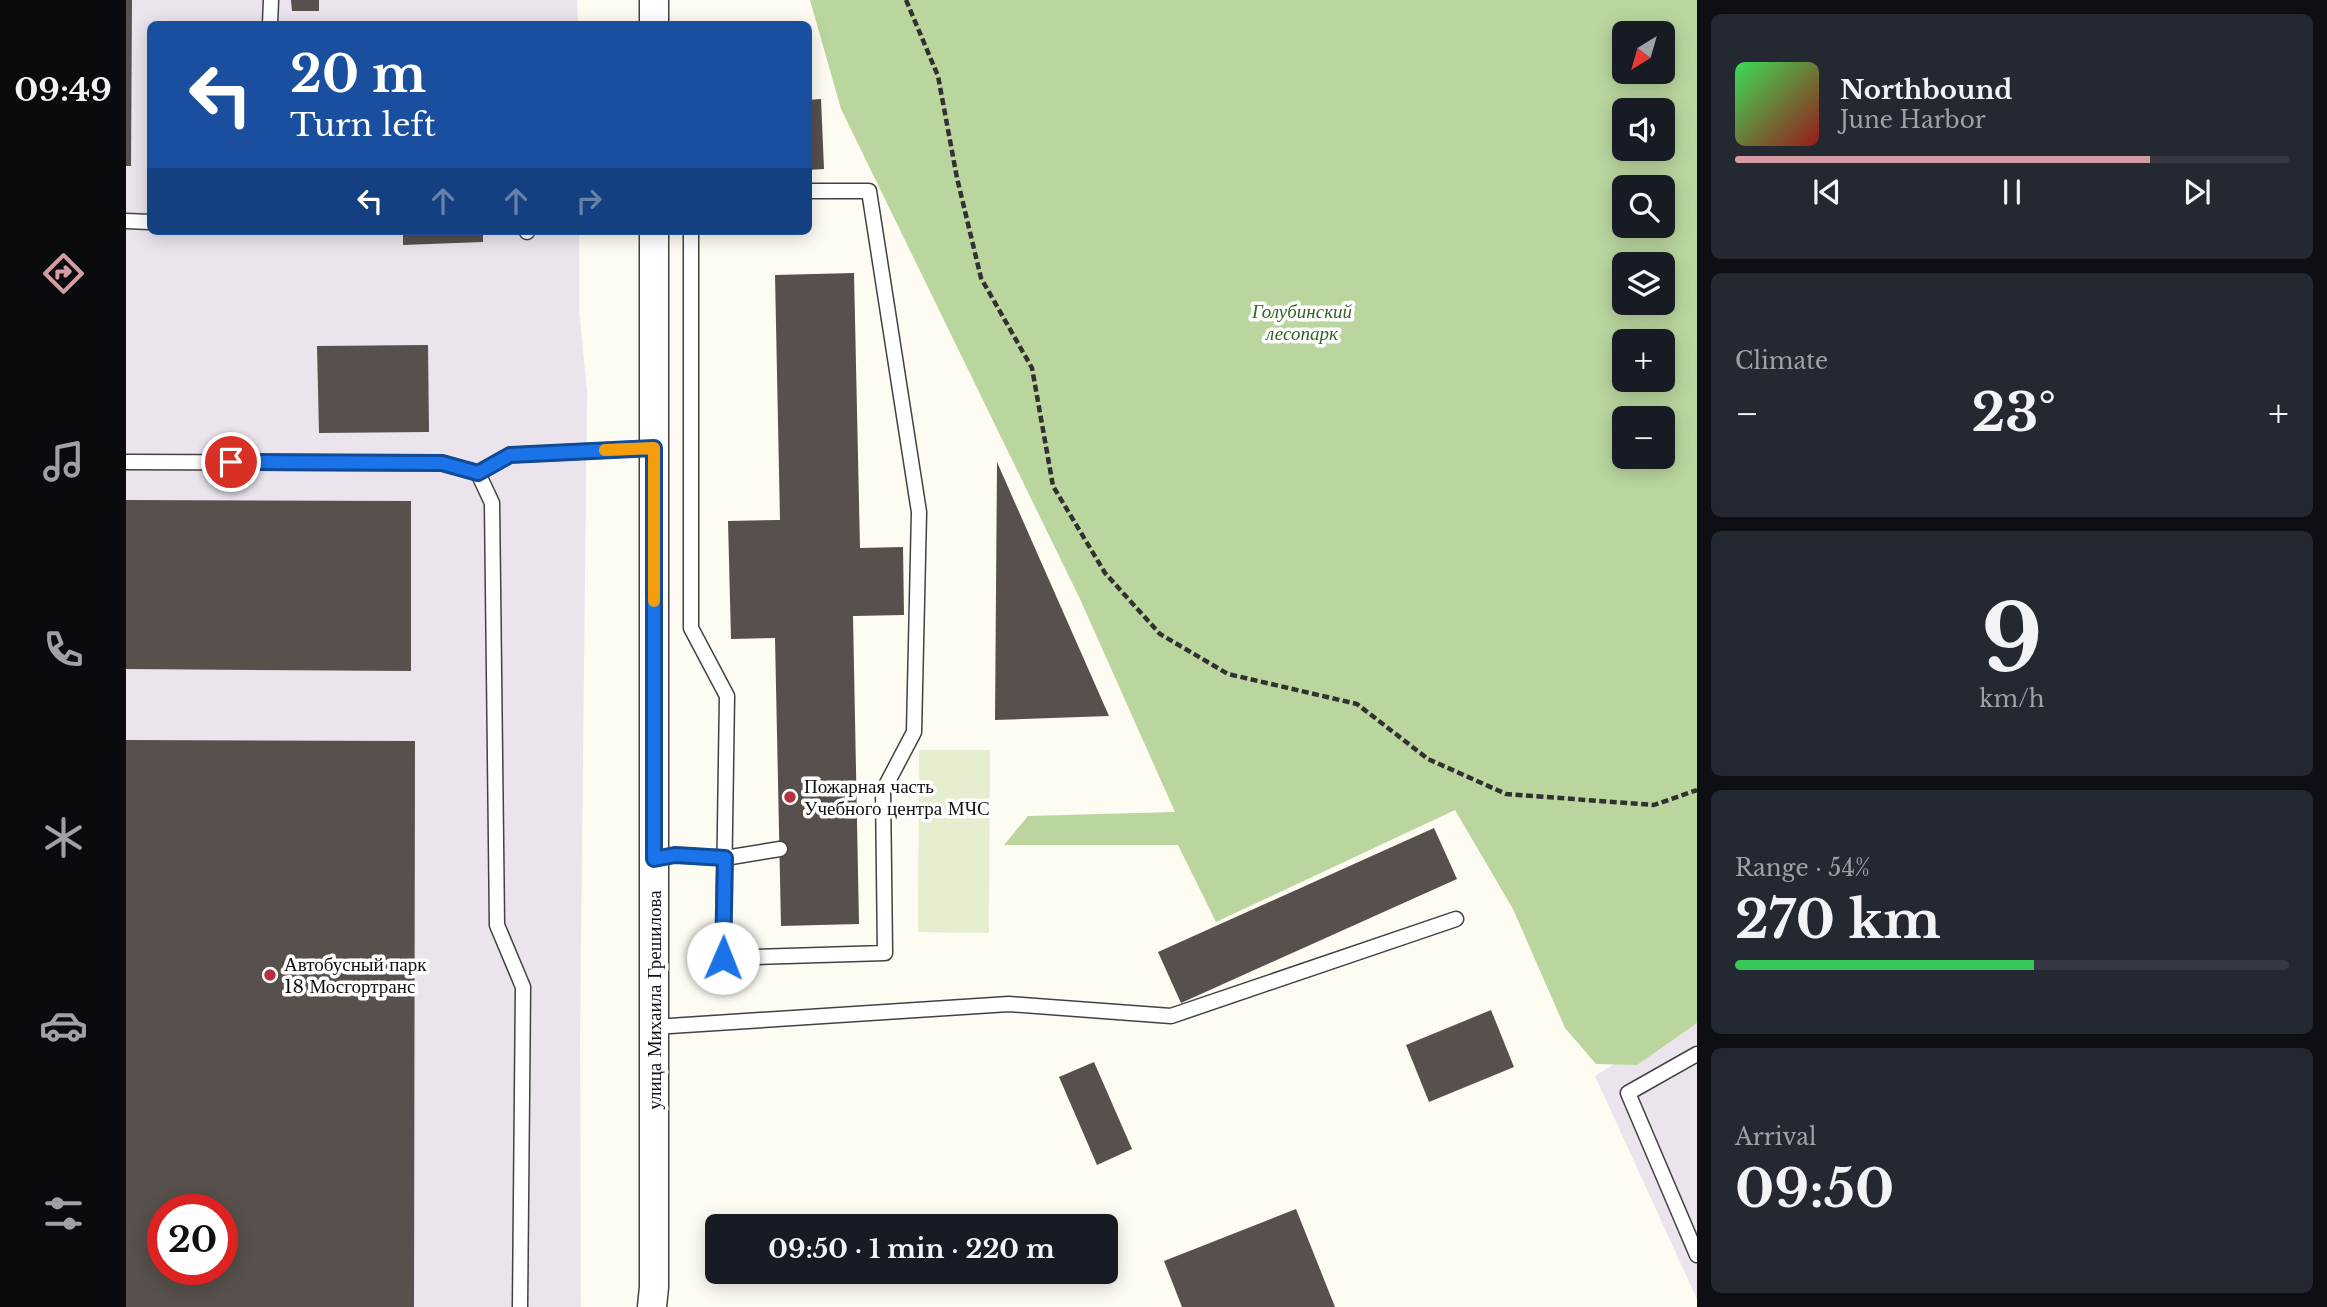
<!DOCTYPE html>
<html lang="en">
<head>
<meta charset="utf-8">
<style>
  body { margin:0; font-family:"Libre Baskerville",serif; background:#242831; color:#f1f3f6; height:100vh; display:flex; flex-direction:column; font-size:26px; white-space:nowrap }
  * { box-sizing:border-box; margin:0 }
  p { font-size:23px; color:#9ea1a6 }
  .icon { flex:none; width:38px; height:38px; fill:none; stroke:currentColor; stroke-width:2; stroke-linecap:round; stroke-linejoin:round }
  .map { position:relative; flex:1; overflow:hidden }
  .panel { display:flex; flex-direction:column; gap:14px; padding:14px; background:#0d0f14; width:630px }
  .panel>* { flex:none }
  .top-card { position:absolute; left:21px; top:21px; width:665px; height:214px; border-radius:10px; box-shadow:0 4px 18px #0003; background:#1a4fa0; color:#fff; overflow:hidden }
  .needle { width:46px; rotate:217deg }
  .tools { position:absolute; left:1486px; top:21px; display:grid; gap:14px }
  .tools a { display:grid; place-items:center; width:63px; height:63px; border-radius:10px; background:#171b24; box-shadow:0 4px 18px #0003; font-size:35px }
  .speed { position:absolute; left:21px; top:1194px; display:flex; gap:14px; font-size:35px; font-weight:700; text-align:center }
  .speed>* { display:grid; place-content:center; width:91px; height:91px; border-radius:50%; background:#171b24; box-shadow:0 4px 18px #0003; line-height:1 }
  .speed .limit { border:10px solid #d22; background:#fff; color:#111 }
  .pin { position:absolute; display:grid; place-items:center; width:60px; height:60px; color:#fff; margin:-30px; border:4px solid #fff; border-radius:50%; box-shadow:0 2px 7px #0007 }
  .me { position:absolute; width:77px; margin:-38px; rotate:1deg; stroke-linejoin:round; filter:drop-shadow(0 0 5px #0008) }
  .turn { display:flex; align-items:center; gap:24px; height:147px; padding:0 28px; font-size:32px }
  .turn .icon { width:91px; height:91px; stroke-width:2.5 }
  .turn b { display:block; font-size:49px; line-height:60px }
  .lanes { display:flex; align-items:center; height:66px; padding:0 28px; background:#0003; justify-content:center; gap:35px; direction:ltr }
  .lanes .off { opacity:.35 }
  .big { font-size:52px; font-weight:800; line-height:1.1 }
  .panel .tile { flex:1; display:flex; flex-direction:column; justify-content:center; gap:10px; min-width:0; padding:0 24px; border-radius:10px; background:#242831 }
  .panel .dial { align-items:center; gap:0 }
  .dial b { font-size:91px; line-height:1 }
  .song { display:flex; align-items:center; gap:21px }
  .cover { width:84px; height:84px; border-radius:10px; background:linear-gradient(135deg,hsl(130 70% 55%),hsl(0 70% 35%)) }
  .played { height:7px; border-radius:4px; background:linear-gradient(90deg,#d69ca3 75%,#363941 75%) }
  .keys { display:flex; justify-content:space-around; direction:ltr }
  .heat { display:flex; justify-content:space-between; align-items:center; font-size:38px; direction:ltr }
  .charge { height:10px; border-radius:5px; background:linear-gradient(90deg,#34c759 54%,#363941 0) }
  .trip { position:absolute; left:579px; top:1214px; width:413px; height:70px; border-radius:10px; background:#171b24; box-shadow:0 4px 18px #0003; font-weight:800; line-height:70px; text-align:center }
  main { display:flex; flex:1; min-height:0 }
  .tab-bar { display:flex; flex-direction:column; width:126px; justify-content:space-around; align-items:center; background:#090b0e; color:#9ea1a6 }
  .tab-bar .icon { width:49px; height:49px }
  .tab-bar .current { color:#d69ca3 }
  .tab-bar b { font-size:32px; color:#f1f3f6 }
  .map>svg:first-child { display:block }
</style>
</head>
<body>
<main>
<nav class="tab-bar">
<b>09:49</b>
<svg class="icon current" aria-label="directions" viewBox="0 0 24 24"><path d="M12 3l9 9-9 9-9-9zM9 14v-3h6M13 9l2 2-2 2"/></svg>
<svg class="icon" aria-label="music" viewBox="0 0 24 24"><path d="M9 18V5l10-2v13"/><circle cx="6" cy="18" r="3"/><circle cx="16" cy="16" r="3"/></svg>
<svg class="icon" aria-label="phone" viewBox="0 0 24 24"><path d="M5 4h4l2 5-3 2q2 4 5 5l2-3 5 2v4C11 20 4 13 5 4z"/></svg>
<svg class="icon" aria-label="climate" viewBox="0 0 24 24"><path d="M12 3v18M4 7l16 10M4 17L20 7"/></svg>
<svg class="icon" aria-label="car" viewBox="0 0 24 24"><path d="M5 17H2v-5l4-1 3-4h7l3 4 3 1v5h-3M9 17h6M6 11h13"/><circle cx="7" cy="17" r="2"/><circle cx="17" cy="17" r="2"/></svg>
<svg class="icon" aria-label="filters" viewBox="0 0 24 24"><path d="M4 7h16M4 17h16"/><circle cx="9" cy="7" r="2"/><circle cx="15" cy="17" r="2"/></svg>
</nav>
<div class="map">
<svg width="1571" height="1307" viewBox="0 0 1571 1307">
  <rect width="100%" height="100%" fill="#fefbf2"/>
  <g fill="#ebe4ed" fill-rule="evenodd">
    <path d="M0,0H451L452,24H24V231H453V308L461,392L454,1039L455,1307H0ZM37,1209H96V1269H37Z"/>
    <path d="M1571,1013V1299L1469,1076Z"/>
  </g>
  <path fill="#bad69e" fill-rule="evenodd" d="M684,0H1571V1023L1511,1065L1470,1064L1439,1028L1387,909L1329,810L1090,922L1052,845H878L902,816L1049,812L954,599L715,109ZM1498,33H1536V72H1498ZM1536,110V149H1498V110ZM1536,187V226H1498V187ZM1498,264H1536V303H1498ZM1498,341H1536V380H1498ZM1498,418H1536V457H1498Z"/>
  <path fill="#e5eecf" d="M793,750H864L863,933L792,932Z"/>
  <g fill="#57504c" fill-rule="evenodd">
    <path d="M0,0H6L5,166H0Z"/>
    <path d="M165,0H193V11H166Z"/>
    <path d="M695,99L698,169L682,170V100Z"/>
    <path d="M277,231H357V242L277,245Z"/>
    <path d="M728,273L734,548L777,547L778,615L727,616L733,924L655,926L649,638L605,639L602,521L654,520L649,275Z"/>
    <path d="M302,345L303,432L193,433L191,346Z"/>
    <path d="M871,462L983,716L869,720Z"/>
    <path d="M0,500L285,501V671L0,669Z"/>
    <path d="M0,740L289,741L288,1307H0ZM37,1209H96V1269H37Z"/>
    <path d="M1308,828L1331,879L1055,1003L1032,952Z"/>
    <path d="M1365,1010L1388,1067L1303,1102L1280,1045Z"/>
    <path d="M968,1062L1006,1149L971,1165L933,1077Z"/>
    <path d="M1170,1209L1209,1307H1056L1038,1261Z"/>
  </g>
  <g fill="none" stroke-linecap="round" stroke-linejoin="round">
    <defs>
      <g id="service">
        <path d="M144,24L145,0"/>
        <path d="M0,221L24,222"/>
        <path d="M565,231V628L601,696L597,958L759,953L757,791L788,732L793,512L743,191H682"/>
        <path d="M401,232V231"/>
        <path d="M0,462L316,463L352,473L366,503L371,925L397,987L394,1307"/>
        <path d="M352,473L384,455L528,448"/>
        <path d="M528,859L549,855L599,858L654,849"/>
        <path d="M528,1027L883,1004L1045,1016L1330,919"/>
        <path d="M1571,1054L1502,1093L1571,1255"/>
      </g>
      <g id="minor">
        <path d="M528,0V24"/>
        <path d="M526,1307L528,1287V231"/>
      </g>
    </defs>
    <use href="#service" stroke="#424242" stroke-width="17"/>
    <use href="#minor" stroke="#424242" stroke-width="31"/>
    <path stroke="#313131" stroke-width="4.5" stroke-dasharray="7 3.5" stroke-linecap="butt" d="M780,0L812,76L831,178L855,278L906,368L927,486L979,573L1034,634L1102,674L1231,704L1302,759L1380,794L1528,805L1571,790"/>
    <use href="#service" stroke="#fff" stroke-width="14"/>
    <use href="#minor" stroke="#fff" stroke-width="28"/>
  </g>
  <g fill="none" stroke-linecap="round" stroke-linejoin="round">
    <defs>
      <path id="route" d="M105,462L316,463L352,473L384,455L528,448V859L549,855L599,858L597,958"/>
    </defs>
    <use href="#route" stroke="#114b97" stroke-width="18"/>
    <use href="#route" stroke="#1a73e8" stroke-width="12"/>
    <path stroke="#f59e0b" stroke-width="12" d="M479,450L528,448V601"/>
  </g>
  <g fill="#b5313d" stroke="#fff" stroke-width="2.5">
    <circle cx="664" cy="797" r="7"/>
    <circle cx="144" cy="975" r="7"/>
  </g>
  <g text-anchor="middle" stroke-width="7" stroke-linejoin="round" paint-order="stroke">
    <g font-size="19" font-style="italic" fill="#346224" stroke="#fff">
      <text x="1176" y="318">Голубинский<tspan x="1176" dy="22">лесопарк</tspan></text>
    </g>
    <g font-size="19" fill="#0f0f0f" stroke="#fff" text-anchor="start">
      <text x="678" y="793">Пожарная часть<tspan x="678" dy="22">Учебного центра МЧС</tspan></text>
      <text x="158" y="971">Автобусный парк<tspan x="158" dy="22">18 Мосгортранс</tspan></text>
    </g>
    <g font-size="19" fill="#0f0f0f" stroke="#fff">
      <text transform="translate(528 1000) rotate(-90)" y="7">улица Михаила Грешилова</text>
    </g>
  </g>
</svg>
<div class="tools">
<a><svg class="needle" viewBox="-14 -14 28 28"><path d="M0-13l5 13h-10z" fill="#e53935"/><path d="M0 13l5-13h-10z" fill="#9ea1a6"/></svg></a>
<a><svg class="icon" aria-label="sound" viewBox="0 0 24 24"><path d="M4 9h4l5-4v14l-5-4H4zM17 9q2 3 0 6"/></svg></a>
<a><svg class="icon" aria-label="search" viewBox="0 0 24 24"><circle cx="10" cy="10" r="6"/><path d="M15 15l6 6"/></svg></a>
<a><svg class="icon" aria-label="layers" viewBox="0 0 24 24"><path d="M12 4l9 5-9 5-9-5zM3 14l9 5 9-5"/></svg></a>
<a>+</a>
<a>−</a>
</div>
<div class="speed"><div class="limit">20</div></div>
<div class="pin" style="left:105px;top:462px;background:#d93025"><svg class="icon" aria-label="arrive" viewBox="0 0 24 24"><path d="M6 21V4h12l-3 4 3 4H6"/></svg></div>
<svg class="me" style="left:597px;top:958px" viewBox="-20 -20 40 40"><circle r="19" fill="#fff"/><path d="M0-13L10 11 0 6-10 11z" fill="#1a73e8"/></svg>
<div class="trip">09:50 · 1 min · 220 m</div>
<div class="top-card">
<div class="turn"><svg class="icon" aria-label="left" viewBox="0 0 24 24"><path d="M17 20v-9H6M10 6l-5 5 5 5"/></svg><div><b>20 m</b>Turn left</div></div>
<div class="lanes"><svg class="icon" aria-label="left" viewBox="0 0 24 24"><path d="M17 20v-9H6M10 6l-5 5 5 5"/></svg><svg class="icon off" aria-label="ahead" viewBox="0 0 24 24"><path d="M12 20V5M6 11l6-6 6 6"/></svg><svg class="icon off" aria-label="ahead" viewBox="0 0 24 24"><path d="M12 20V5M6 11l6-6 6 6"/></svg><svg class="icon off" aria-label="right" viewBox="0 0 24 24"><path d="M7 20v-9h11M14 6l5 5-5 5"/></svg></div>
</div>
</div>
<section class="panel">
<div class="tile">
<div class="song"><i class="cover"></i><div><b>Northbound</b><p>June Harbor</p></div></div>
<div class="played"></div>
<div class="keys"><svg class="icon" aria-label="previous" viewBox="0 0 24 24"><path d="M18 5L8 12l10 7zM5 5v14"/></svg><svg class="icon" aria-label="pause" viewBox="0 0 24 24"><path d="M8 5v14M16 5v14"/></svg><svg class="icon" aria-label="next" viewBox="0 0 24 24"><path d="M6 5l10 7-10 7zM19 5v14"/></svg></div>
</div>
<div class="tile"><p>Climate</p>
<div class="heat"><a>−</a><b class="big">23°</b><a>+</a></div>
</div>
<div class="tile dial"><b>9</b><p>km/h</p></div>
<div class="tile"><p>Range · 54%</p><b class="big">270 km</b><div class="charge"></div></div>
<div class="tile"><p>Arrival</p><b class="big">09:50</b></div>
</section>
</main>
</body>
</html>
